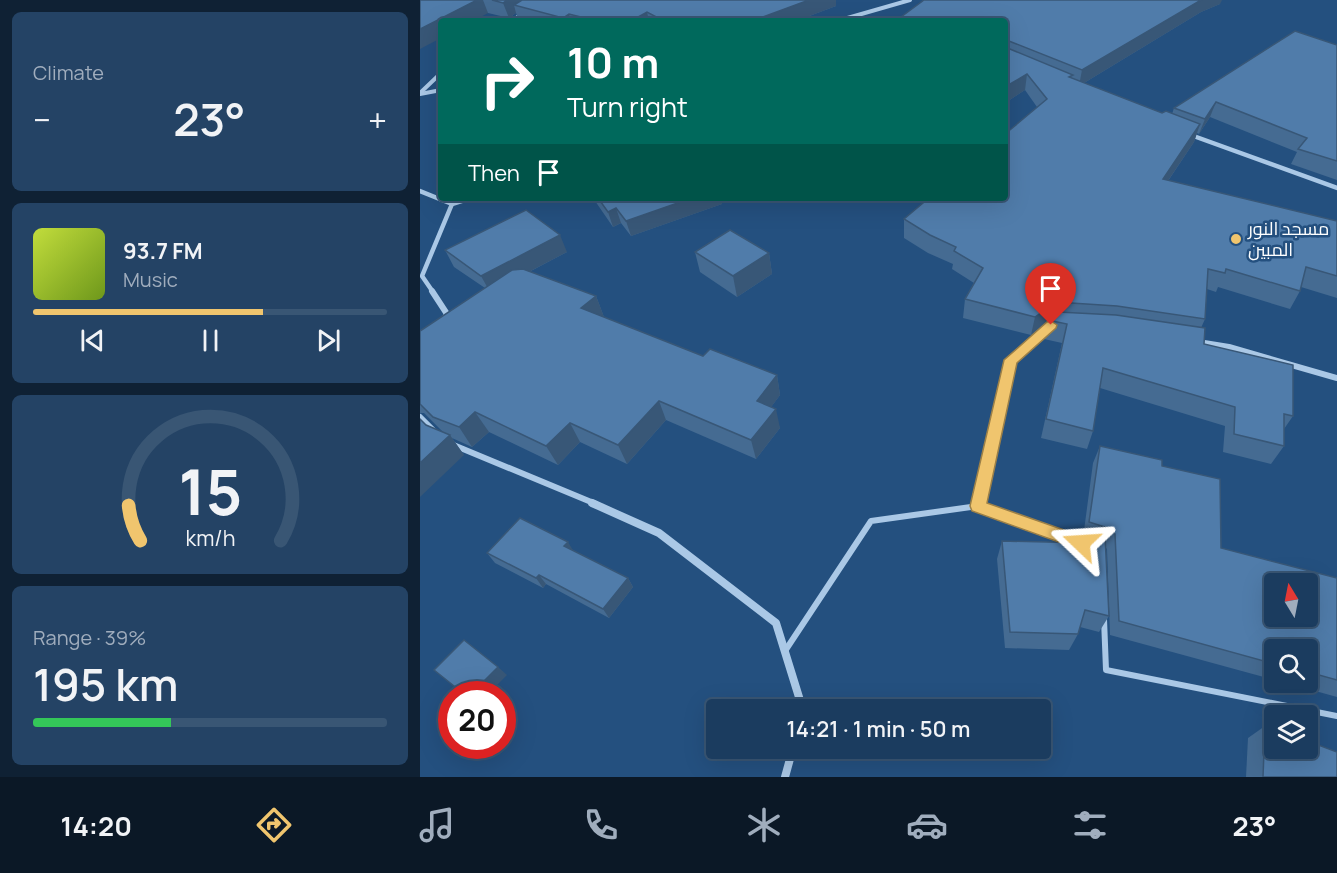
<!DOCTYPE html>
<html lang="en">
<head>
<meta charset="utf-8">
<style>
  body { margin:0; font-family:Manrope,Cairo,sans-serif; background:#244365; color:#f1f3f6; height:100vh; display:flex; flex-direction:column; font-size:22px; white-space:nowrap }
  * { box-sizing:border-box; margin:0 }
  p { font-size:20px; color:#a0adbd }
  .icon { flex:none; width:33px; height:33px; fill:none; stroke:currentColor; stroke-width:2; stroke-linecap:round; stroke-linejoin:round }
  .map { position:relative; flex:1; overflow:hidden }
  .side { display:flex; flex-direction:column; gap:12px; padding:12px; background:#0f2134; width:420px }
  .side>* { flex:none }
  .guide { position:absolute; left:18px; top:18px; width:570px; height:183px; border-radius:6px; box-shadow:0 6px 24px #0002,0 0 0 2px #395674; background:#00695c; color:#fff; overflow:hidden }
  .needle { width:39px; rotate:350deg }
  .controls { position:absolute; left:844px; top:573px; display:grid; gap:12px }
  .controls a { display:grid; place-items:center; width:54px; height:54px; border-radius:6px; background:#1b3c5f; box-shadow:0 6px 24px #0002,0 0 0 2px #395674; font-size:30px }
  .speed { position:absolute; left:18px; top:681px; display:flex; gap:12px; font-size:30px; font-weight:700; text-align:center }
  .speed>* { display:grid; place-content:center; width:78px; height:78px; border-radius:50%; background:#1b3c5f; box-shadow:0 6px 24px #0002,0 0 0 2px #395674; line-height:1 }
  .speed .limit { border:9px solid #d22; background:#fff; color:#111 }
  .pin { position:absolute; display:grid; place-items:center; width:51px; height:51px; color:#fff; margin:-62px -26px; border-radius:50% 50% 50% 0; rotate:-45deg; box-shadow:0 0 6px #0007 }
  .pin .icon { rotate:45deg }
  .me { position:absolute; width:66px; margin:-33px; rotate:290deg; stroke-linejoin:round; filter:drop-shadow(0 0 4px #0008) }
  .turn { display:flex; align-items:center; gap:21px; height:126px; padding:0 30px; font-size:27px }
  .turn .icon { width:78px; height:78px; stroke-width:2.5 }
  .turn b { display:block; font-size:42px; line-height:51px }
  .then { display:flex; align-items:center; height:57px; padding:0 30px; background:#0003; gap:12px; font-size:22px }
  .big { font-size:45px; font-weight:600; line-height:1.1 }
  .side .tile { flex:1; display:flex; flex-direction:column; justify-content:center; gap:9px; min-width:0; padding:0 21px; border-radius:9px; background:#244365 }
  .side .dial { align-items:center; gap:0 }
  .dial svg { height:156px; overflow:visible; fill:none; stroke:#395674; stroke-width:7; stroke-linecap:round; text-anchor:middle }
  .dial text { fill:#f1f3f6; stroke:none }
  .song { display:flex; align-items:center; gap:18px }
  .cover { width:72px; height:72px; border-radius:9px; background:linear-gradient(135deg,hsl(70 70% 55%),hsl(80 70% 35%)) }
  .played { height:6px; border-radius:3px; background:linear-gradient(90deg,#f0c56e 65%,#395674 65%) }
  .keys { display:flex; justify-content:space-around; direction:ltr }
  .heat { display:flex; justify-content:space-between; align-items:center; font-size:33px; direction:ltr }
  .charge { height:9px; border-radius:4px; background:linear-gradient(90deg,#34c759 39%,#395674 0) }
  .trip { position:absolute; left:286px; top:699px; width:345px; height:60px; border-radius:6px; background:#1b3c5f; box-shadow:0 6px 24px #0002,0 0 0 2px #395674; font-weight:600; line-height:60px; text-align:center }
  .tabs { display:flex; height:96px; justify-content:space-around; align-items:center; background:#0b1826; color:#a0adbd }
  .tabs .icon { width:42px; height:42px }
  .tabs .current { color:#f0c56e }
  .tabs b { font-size:27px; color:#f1f3f6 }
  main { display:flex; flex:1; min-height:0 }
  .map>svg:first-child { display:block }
</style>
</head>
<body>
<main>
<section class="side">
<div class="tile"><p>Climate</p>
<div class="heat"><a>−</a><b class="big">23°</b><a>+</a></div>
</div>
<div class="tile">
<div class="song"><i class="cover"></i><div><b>93.7 FM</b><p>Music</p></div></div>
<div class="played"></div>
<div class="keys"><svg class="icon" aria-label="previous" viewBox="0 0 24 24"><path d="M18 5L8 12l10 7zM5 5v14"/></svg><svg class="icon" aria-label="pause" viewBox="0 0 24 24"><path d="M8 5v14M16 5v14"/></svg><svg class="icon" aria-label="next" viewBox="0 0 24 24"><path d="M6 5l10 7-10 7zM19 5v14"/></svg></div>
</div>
<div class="tile dial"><svg viewBox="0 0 100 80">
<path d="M14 69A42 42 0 1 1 86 69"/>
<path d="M14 69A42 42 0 0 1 8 51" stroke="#f0c56e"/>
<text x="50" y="56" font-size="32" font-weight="700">15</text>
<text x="50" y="72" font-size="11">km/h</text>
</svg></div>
<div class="tile"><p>Range · 39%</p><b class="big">195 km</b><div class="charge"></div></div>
</section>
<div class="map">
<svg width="917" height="777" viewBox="0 0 917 777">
  <rect width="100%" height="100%" fill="#24507f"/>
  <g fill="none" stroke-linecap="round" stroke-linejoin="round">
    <g stroke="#aac8e6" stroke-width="6">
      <path d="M684,619L686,670L917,716"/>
      <path d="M365,651L451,521L558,506L665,544"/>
    </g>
    <g stroke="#aac8e6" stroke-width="4">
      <path d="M92,21L103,13"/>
      <path d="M417,21L490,0"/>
      <path d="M0,93L21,73"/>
      <path d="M0,94L21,90"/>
    </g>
    <g stroke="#aac8e6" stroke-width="4.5">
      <path d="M768,134L917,188"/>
      <path d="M0,191L32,204L51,198"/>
      <path d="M13,292L2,276L32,204"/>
    </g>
    <g stroke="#aac8e6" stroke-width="6">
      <path d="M12,291L27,314L24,319"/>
      <path d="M778,342L809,347L917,378"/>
      <path d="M0,417L16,433"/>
      <path d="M31,444L176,504"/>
      <path d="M558,504L591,360L631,325"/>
    </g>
    <g stroke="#aac8e6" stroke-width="8">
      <path d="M172,503L239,533L356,623L383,710"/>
      <path d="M558,506L559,503"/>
      <path d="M365,777L373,748"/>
    </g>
  </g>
  <g fill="#456b92">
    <path d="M0,0H416V6L376,21H99L96,13L89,18L68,13Z"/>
    <path d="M800,4L781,12L664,83L742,113L752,114L754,108L917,45V180L871,164L877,152L790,117L779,134L777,133L774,142L748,181L917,221V298L881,287L880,291L870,309L798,287L796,292L787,289L785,319L781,328L784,344L873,416L864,429V446L851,464L803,452L805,426L680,388L673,431L667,449L621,438L642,343L624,339L627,323L611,335L543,318L545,299L554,283L532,269L533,264L508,253L484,238V219L617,107L605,90L585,103V21H481V17Z"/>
    <path d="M173,198H301L302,204L211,236L201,223L193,227Z"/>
    <path d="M25,250L147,252L109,272L176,296L184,317L283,356L357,375L360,395L351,407L360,428L336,459L246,420L207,464L160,442L138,465L69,432L52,447L32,438L44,455L6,425L24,433L4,413H0V331L65,288L34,267Z"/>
    <path d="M275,252L349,253L352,274L317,297L280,272Z"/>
    <path d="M680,446L742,466L801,548L917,578V697L863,682H888V650H855V680L690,635L687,549L686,548L689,616L679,632L660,627L658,634L649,650L585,648L577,559L582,541L663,543L665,538H663L673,463Z"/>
    <path d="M154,552L208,578L213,587L189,618L126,584L123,588L75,563L67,553Z"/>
    <path d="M845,726L917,777H826L828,738Z"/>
  </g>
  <g fill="#385777">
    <path d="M57,0H63L68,13L53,21H21V38L0,49V29Z"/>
    <path d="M87,0H115L94,5L96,13L89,18L83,3Z"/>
    <path d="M389,0H416V6L376,21H332Z"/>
    <path d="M781,0H802L800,4L781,12L659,86L662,70Z"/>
    <path d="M227,12L229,21H211Z"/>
    <path d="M149,14L151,21H144L143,18Z"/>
    <path d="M589,41L587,57L585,58V42Z"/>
    <path d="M607,74L605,90L585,103V87Z"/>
    <path d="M796,102L790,117L779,134L785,119Z"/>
    <path d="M780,124L774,142L737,197L743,179Z"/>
    <path d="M272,198H301L302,204L211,236L206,221Z"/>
    <path d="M196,208L201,223L193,227L188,212Z"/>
    <path d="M140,235L147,252L70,292L61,276Z"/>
    <path d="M349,253L352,274L317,297L313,276Z"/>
    <path d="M176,296L184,317L169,328L161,308Z"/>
    <path d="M636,302L631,320H628L627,323L611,335L615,317Z"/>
    <path d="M357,375L360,395L341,421L337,401Z"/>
    <path d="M239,401L246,420L207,464L198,445Z"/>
    <path d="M356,409L360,428L336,459L331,440Z"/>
    <path d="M55,412L69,432L52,447L39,427Z"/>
    <path d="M150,423L160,442L138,465L126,446Z"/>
    <path d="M30,435L44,455L0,497V463Z"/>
    <path d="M148,542L154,552L144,546Z"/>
    <path d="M119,575L126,584L123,588L116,578Z"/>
    <path d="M208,578L213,587L189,618L183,609Z"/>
    <path d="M78,667L87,675L68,694H51Z"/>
  </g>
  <g fill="#507caa" stroke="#385777" stroke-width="1.5" fill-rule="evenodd">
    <path d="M0,0H57L0,29Z"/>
    <path d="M72,0H87L83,3Z"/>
    <path d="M102,0H389L332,21H244L227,12L211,21H177L149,14L143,18L94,5Z"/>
    <path d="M504,0H781L662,70L589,41L585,42V21H494L481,17Z"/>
    <path d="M875,31L917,45V161L878,149L887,138L796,102L785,119L754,108Z"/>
    <path d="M585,47L653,75L649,77L742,113L746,111L780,124L743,179L917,221V276L886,267L880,291L806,269L805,273L788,269L785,319L697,306L636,302L615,317L545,299L563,268L534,251L536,247L510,235L484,219L509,198H585V134L627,99L607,74L585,87Z"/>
    <path d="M178,198H272L206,221L196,208L188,212Z"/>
    <path d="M106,210L140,235L61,276L25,250Z"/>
    <path d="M310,230L349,253L313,276L275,252Z"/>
    <path d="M103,269L176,296L161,308L283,356L290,349L357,375L337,401L356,409L331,440L239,401L198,445L150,423L126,446L55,412L39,427L13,417L0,404V331L92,270Z"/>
    <path d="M638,312L696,315L785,328L784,344L873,365V416L864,414V446L814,434L815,407L683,368L673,431L626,419L647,324L628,320Z"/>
    <path d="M0,419L6,425L30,435L0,463Z"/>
    <path d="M680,446L742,460V466L800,479L801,548L917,578V680L888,672V650H855V664L699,621L695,534L691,529L669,522ZM855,584H888V616H855Z"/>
    <path d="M100,518L148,542L144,546L208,578L183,609L119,575L116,578L67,553Z"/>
    <path d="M669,530L685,536L689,616L665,610L658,634L590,632L582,541L667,543Z"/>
    <path d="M44,640L78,667L51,694H44L14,670Z"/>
    <path d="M845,726L855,729V748H888V741L917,752V777H843Z"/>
  </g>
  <path fill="#f0c56e" stroke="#9c8048" stroke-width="1.5" d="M631,321L637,325L636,328L597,363L567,503L667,538L669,543L667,548L661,550L552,511L550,506L584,360L627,322Z"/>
  <circle fill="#f0c56e" stroke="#24507f" stroke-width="2" cx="816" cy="239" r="6"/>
  <g text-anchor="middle" stroke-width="5" stroke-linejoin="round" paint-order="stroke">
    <g font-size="18" fill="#fff" stroke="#24507f" text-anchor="start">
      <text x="828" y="235">مسجد النور<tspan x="828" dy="21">المبين</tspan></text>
    </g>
  </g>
</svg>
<div class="controls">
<a><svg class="needle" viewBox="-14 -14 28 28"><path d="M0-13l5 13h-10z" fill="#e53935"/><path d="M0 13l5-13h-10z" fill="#a0adbd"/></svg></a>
<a><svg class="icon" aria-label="search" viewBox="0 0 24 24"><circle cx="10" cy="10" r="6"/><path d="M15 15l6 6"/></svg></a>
<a><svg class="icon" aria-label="layers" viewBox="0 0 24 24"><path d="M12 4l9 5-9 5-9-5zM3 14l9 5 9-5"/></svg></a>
</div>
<div class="speed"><div class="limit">20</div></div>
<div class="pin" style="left:631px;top:325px;background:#d93025"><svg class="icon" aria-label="arrive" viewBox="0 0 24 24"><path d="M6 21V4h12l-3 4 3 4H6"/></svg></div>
<svg class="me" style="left:661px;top:543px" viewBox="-20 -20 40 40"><path d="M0-17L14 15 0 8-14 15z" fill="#f0c56e" stroke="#fff" stroke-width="4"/></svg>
<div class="trip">14:21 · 1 min · 50 m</div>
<div class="guide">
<div class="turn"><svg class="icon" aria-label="right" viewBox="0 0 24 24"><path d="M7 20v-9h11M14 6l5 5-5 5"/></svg><div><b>10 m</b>Turn right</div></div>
<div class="then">Then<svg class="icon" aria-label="arrive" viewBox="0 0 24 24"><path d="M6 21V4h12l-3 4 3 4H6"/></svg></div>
</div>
</div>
</main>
<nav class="tabs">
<b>14:20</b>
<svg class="icon current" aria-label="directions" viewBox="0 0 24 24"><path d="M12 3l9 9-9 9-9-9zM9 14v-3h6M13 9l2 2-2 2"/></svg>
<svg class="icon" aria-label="music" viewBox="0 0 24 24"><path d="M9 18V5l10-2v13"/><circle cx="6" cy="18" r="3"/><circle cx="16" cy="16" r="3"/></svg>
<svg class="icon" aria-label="phone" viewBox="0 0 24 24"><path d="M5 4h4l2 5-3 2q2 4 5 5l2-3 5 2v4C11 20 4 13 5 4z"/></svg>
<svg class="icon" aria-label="climate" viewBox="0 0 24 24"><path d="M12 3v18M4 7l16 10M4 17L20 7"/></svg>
<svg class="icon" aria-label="car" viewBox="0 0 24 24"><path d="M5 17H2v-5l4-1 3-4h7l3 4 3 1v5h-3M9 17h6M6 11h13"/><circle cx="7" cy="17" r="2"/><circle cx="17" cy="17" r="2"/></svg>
<svg class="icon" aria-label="filters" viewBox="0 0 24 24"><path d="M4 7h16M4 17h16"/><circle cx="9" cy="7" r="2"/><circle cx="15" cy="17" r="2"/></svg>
<b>23°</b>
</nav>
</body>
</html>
